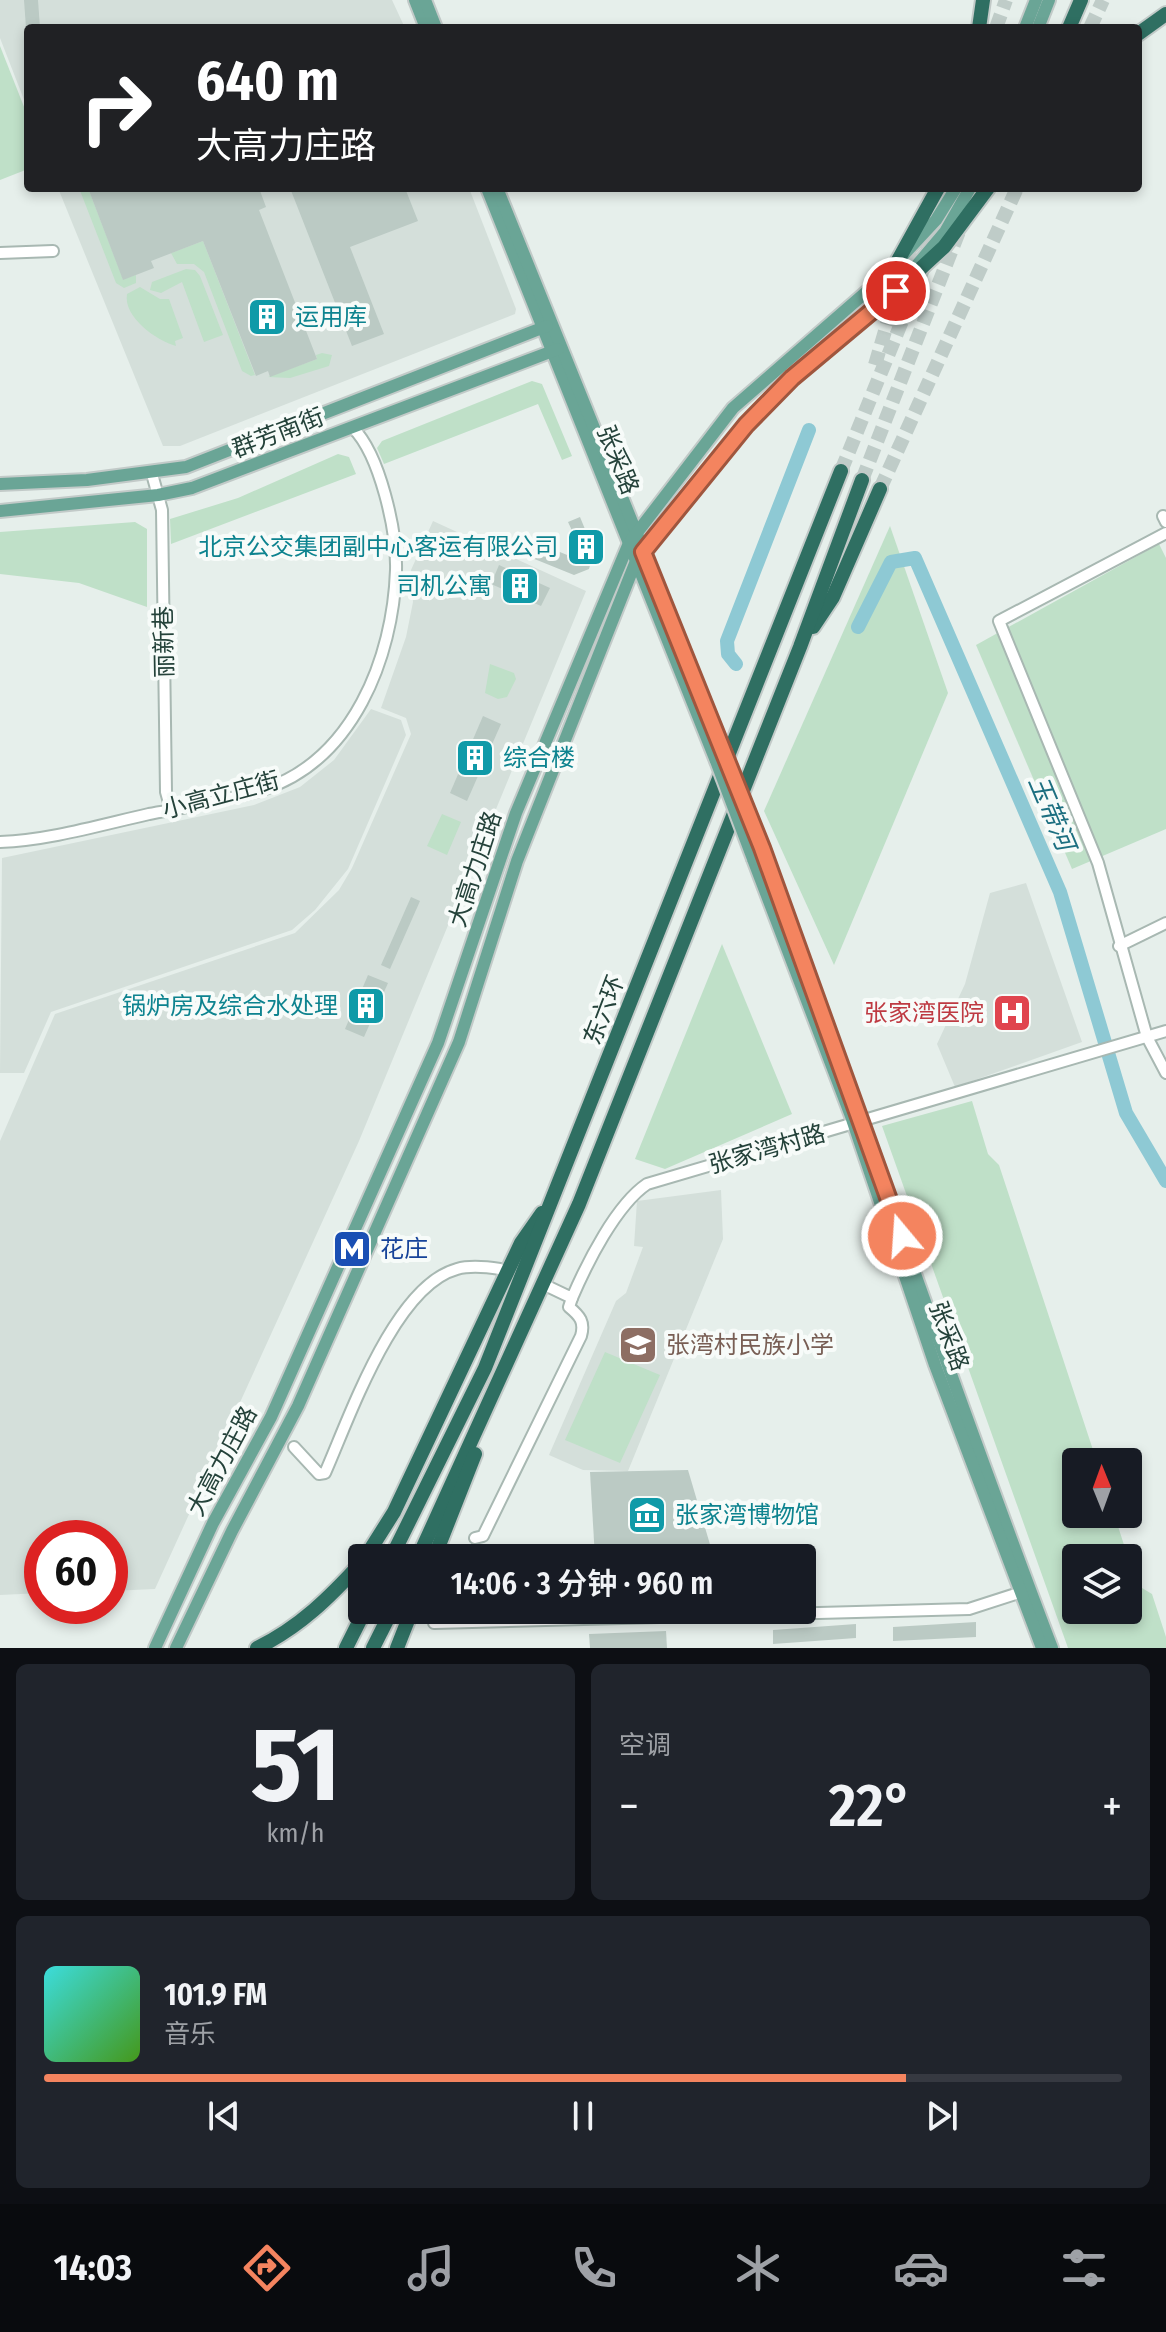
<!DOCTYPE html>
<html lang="zh">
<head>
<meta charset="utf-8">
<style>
  body { margin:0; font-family:"Fira Sans Condensed","Noto Sans SC",sans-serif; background:#20242c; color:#f1f3f6; height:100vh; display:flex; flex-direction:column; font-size:30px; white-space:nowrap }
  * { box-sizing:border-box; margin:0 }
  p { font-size:26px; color:#9ea1a6 }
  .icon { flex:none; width:44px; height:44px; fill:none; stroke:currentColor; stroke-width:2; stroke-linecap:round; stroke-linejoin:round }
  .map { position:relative; height:1648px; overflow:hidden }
  .side { display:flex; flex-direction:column; gap:16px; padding:16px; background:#0d0f14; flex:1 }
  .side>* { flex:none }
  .banner { position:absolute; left:24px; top:24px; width:1118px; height:168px; border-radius:8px; box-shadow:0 4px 12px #0003; background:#202124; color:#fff; overflow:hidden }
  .needle { width:52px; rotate:359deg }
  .controls { position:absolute; left:1062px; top:1448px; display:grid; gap:16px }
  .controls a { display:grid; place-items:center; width:80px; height:80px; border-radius:8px; background:#171b24; box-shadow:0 4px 12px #0003; font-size:40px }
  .speed { position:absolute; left:24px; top:1520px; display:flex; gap:16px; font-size:40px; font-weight:700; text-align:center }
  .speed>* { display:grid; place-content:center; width:104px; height:104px; border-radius:50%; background:#171b24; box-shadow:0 4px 12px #0003; line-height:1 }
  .speed .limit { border:12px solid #d22; background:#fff; color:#111 }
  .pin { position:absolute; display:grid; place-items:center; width:68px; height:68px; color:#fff; margin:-34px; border:4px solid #fff; border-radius:50%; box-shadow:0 2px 8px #0007 }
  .me { position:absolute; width:88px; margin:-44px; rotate:342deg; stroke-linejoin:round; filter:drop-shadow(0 0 6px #0008) }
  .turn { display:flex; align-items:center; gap:28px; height:168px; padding:0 40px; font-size:36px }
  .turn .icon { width:104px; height:104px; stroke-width:2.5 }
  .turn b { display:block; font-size:56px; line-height:68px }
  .big { font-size:60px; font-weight:600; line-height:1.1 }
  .side .widget { flex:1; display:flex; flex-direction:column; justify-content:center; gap:12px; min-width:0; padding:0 28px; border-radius:12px; background:#20242c }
  .side .dial { align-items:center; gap:0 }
  .dial b { font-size:104px; line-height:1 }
  .song { display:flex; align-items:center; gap:24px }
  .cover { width:96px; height:96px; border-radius:12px; background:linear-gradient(135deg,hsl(180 70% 55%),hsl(100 70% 35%)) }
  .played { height:8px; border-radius:4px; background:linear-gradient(90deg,#f4845f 80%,#363941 80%) }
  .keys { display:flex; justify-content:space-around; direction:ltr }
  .heat { display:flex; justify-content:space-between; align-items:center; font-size:44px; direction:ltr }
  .side .tiles { flex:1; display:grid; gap:16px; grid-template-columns:1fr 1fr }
  .widget:last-child { grid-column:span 2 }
  .trip { position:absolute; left:348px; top:1544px; width:468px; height:80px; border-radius:8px; background:#171b24; box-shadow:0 4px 12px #0003; font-weight:600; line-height:80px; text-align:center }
  .dock { display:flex; height:128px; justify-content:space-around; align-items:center; background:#090b0e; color:#9ea1a6 }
  .dock .icon { width:56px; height:56px }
  .dock .selected { color:#f4845f }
  .dock b { font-size:36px; color:#f1f3f6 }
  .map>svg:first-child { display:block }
</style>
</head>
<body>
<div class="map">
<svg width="1166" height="1648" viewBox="0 0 1166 1648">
  <rect width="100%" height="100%" fill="#e6efeb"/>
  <g fill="#d4dfda">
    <path d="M0,0H392L405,28H28V110L0,38Z"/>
    <path d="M58,188H469L516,309L515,314L180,446H163Z"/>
    <path d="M433,521L586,591L359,1141L155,1589L110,1591V1538H42V1593L0,1595V1141L55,1014L295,933L339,890L352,868L411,734L406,718L381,708L406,637L413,602L411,570Z"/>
    <path d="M371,709L401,720L406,735L348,869L315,910L292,930L51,1012L24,1073H0L2,858L254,805L300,787L334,760Z"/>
    <path d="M1026,883L1082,1042L955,1087L937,1044L965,984L990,893Z"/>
    <path d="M721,1190L723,1239L628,1471L583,1470L549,1455L616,1301L626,1293L643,1247L634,1246L637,1201Z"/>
  </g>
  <g fill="#bfe0c8" fill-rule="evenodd">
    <path d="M0,46L28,117V169L0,180Z"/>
    <path d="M79,188H88L123,279L136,275V283L124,288L116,283Z"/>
    <path d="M203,241L255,375L251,376L242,371L204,272L194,264H177L171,253Z"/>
    <path d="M186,269L195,270L200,276L223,335L204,342L182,282L161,293L150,290L152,282Z"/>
    <path d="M140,287L160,299H169L183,338L175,341L176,346C157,341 123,317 127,294Z"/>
    <path d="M322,353L332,355L329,366L290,378L268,377L317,359L316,355Z"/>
    <path d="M532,381L542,384L572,456L562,460L538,404L384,464L377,448L382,441Z"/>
    <path d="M338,454L349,457L356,474L171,544L170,519L238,498Z"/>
    <path d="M135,522L147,529V607L79,583L0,574V532Z"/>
    <path d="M890,526L948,693L834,965L764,811Z"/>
    <path d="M1159,544L1166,558V829L1072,869L976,645Z"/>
    <path d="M490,664L514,673L516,679L507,697L498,699L485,693Z"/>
    <path d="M442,814L461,822L447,855L427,846Z"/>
    <path d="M722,944L792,1114L665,1169L635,1159Z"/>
    <path d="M972,1101L988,1154L999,1165L1097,1462H1076V1514H1114L1137,1585L1152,1594L1166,1637V1648H1068L882,1126ZM1076,1558H1128V1610H1076Z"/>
    <path d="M605,1352L660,1375L620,1463L565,1440Z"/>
  </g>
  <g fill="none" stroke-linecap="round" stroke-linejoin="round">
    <g stroke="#8ec9d4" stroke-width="14">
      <path d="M858,627L891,562L915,558L1060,892L1126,1113L1166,1181"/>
      <path d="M736,664L728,654L727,641L809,430"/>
    </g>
  </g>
  <g fill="#bbcac4">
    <path d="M24,0H38L40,28H26Z"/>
    <path d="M88,188H259L266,207L259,210L317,359L270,377L268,371L256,376L203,241L151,261L154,268L123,280Z"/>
    <path d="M290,188H405L418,221L350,247L384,334L352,346Z"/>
    <path d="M580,517L594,551L589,569L574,575L532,558L538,543L572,557L582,552L568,522Z"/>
    <path d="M499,565L550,588L541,606L491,584Z"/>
    <path d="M483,716L501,724L467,801L450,793Z"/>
    <path d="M411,897L420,901L390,969L381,965Z"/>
    <path d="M368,975L388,983L364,1037L345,1029Z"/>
    <path d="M688,1470L714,1558H595L590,1472Z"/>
    <path d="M976,1622V1637L893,1641V1627Z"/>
    <path d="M856,1624V1638L773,1644V1630Z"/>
    <path d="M666,1631L667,1648H590L589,1634Z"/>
  </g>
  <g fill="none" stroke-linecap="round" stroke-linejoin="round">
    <g stroke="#bfccc8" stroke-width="14" stroke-dasharray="14 7" stroke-linecap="butt">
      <path d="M996,28L1006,0"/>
      <path d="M1090,28L1103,0"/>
      <path d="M875,365L890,314L918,237"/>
      <path d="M841,471L950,203"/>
      <path d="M862,480L976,188"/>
      <path d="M880,489L1017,188"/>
    </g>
    <defs>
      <g id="minor">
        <path d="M0,253L53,251"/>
        <path d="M152,474L162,510L166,792L171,810"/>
        <path d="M1163,516L1166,522"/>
        <path d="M1166,533L999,621L1098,863L1147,1037L1166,1073"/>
        <path d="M0,842C50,840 100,825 149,814C187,807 226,801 262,790C353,761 393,658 396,570C397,531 380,455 353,428"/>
        <path d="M1119,946L1166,923"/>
        <path d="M549,1287L572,1298C587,1263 616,1205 647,1184L1166,1031"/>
        <path d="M294,1447L319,1474L325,1473C349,1419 394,1286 457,1269C471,1265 487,1267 500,1269"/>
        <path d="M475,1538L483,1536L581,1336C585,1322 580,1316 569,1307L572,1298"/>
        <path d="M434,1623L969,1609L1028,1590"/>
      </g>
      <g id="major">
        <path d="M415,0L426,28"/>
        <path d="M425,0L436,28"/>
        <path d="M1025,28L1036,0"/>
        <path d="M1038,28L1049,0"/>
        <path d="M487,188L716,761"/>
        <path d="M497,188L723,747"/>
        <path d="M917,265L945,232L970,188"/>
        <path d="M0,484L87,480L186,467L547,326"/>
        <path d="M0,511L158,495L192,488L558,349"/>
        <path d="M762,848C860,1114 951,1383 1052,1648"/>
        <path d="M753,859L851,1116L935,1365L1042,1648"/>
        <path d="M155,1648L213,1523L271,1417L438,1043L516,813L629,543L733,408L880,280L936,220L956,188"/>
        <path d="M176,1648L232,1531L298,1406L459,1042L517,861L636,561L746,425L792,378L900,285"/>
      </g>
      <g id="highway">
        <path d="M979,28L983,0"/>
        <path d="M1069,28L1081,0"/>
        <path d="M1138,34L1166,14"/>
        <path d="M896,264L938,188"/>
        <path d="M896,291L944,247L988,188"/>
        <path d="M813,627L833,597L880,489"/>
        <path d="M365,1558L394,1512L521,1243L542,1213"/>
        <path d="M391,1558L485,1368L841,471"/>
        <path d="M418,1558L579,1204L800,647L862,480"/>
        <path d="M434,1558L475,1454"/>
        <path d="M257,1648C300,1627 330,1597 362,1562"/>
        <path d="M346,1648L365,1610"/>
        <path d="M373,1648L392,1610"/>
        <path d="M397,1648L412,1610"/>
      </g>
    </defs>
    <use href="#minor" stroke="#a8b8b2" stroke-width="14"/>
    <use href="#major" stroke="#c2cac8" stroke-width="16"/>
    <use href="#highway" stroke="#c2cac8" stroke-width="18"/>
    <use href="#minor" stroke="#fff" stroke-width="10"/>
    <use href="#major" stroke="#6aa596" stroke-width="12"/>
    <use href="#highway" stroke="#2f6f62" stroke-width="14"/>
    <defs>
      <g id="major-bridge">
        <path d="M723,747L762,848"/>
        <path d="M716,761L753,859"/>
      </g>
    </defs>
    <use href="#major-bridge" stroke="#c2cac8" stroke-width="16" stroke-linecap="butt"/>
    <use href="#major-bridge" stroke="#6aa596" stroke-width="12"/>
  </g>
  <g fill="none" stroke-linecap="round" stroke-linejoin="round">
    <defs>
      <path id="route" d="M896,291L792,378L746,425L643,552L762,848L902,1236"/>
    </defs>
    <use href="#route" stroke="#9f563e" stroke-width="20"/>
    <use href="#route" stroke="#f4845f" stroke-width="14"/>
  </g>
  <defs>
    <symbol id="building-square" viewBox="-11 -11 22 22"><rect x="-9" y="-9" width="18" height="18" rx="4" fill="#0f9aa8" stroke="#f7fbf9"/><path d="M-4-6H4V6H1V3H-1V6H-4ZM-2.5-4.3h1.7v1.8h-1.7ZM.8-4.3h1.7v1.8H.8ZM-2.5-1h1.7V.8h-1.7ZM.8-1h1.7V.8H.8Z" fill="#fff"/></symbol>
    <symbol id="hospital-square" viewBox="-11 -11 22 22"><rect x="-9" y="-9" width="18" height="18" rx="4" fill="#e0444e" stroke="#f7fbf9"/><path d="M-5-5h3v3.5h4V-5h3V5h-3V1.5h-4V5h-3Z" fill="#fff"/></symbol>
    <symbol id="metro-square" viewBox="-11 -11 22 22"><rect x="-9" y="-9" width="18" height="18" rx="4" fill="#1a4fb4" stroke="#f7fbf9"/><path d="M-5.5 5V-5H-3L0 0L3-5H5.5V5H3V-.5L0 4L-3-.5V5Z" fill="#fff"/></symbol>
    <symbol id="school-square" viewBox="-11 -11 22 22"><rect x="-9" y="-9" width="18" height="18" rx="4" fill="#8d6e63" stroke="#f7fbf9"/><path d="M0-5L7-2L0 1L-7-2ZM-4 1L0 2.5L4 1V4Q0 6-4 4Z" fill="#fff"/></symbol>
    <symbol id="museum-square" viewBox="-11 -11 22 22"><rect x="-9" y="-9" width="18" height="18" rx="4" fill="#0f9aa8" stroke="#f7fbf9"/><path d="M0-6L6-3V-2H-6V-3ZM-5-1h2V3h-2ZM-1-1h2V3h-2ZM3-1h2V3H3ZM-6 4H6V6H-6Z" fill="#fff"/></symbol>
  </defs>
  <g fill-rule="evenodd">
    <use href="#building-square" x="245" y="295" width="44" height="44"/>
    <use href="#building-square" x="564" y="525" width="44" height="44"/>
    <use href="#building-square" x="498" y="564" width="44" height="44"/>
    <use href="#building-square" x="453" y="736" width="44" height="44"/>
    <use href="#building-square" x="344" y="984" width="44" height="44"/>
    <use href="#hospital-square" x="990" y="991" width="44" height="44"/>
    <use href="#metro-square" x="330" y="1227" width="44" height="44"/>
    <use href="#school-square" x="616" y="1323" width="44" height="44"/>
    <use href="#museum-square" x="625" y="1493" width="44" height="44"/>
  </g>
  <g text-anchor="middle" stroke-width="8" stroke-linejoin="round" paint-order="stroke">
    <g font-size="24" fill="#0d838f" stroke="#f7fbf9" text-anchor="start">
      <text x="295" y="325">运用库</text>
      <text x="558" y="555" text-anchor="end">北京公交集团副中心客运有限公司</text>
      <text x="492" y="594" text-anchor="end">司机公寓</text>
      <text x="503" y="766">综合楼</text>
      <text x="338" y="1014" text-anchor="end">锅炉房及综合水处理</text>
      <text x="675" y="1523">张家湾博物馆</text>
    </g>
    <g font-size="24" fill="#24423a" stroke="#f7fbf9">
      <text transform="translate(278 433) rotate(-21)" y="8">群芳南街</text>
      <text transform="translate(618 460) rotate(68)" y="8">张采路</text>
      <text transform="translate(164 642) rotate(-91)" y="8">丽新巷</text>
      <text transform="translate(221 795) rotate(-15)" y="8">小高立庄街</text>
      <text transform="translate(475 869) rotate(-72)" y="8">大高力庄路</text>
      <text transform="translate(604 1010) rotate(-69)" y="8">东六环</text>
      <text transform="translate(767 1149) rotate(-16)" y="8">张家湾村路</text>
      <text transform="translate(949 1336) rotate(70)" y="8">张采路</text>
      <text transform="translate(222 1461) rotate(-62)" y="8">大高力庄路</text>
    </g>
    <g font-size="24" fill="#be3a42" stroke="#f7fbf9" text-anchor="end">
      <text x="984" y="1021">张家湾医院</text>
    </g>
    <g font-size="24" fill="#164399" stroke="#f7fbf9" text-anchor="start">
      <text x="380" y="1257">花庄</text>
    </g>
    <g font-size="24" fill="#785e54" stroke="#f7fbf9" text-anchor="start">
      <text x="666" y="1353">张湾村民族小学</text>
    </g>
    <g font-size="26" font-style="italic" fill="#1c6f80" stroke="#f7fbf9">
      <text transform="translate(1052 813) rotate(67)" y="9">玉带河</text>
    </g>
  </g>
</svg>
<div class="controls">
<a><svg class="needle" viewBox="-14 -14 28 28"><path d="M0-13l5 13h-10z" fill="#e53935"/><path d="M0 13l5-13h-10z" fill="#9ea1a6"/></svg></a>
<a><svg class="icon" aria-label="layers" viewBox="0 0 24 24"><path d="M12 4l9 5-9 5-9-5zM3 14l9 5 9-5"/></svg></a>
</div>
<div class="speed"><div class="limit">60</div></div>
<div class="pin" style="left:896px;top:291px;background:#d93025"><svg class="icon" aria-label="arrive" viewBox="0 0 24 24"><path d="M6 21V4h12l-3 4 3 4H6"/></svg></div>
<svg class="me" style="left:902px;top:1236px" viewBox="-20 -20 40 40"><circle r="17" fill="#f4845f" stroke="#fff" stroke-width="3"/><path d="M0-11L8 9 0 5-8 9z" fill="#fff"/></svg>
<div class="trip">14:06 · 3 分钟 · 960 m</div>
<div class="banner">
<div class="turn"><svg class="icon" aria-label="right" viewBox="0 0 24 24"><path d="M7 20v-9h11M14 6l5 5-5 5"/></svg><div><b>640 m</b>大高力庄路</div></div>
</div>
</div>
<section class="side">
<div class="tiles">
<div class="widget dial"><b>51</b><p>km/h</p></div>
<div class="widget"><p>空调</p>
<div class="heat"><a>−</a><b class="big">22°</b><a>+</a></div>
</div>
<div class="widget">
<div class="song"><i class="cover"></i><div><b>101.9 FM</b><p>音乐</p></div></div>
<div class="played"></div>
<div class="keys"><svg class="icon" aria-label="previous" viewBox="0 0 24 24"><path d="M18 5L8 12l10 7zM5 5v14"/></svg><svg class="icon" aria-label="pause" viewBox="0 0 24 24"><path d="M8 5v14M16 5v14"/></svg><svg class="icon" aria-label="next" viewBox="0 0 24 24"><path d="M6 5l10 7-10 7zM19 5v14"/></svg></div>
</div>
</div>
</section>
<nav class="dock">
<b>14:03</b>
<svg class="icon selected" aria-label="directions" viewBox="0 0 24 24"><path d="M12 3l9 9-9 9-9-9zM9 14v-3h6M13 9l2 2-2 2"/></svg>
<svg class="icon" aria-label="music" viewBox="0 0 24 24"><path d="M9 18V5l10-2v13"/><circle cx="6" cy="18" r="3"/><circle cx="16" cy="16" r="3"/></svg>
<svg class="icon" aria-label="phone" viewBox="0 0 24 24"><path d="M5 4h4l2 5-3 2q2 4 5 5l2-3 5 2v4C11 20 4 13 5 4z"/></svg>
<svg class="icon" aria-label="climate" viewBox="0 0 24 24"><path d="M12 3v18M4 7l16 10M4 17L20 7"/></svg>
<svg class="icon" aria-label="car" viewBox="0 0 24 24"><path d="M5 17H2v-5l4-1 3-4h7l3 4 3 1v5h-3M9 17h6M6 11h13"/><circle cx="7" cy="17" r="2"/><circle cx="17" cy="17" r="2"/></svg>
<svg class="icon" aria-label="filters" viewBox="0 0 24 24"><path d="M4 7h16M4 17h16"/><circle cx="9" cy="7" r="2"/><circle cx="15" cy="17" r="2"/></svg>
</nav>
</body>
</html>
